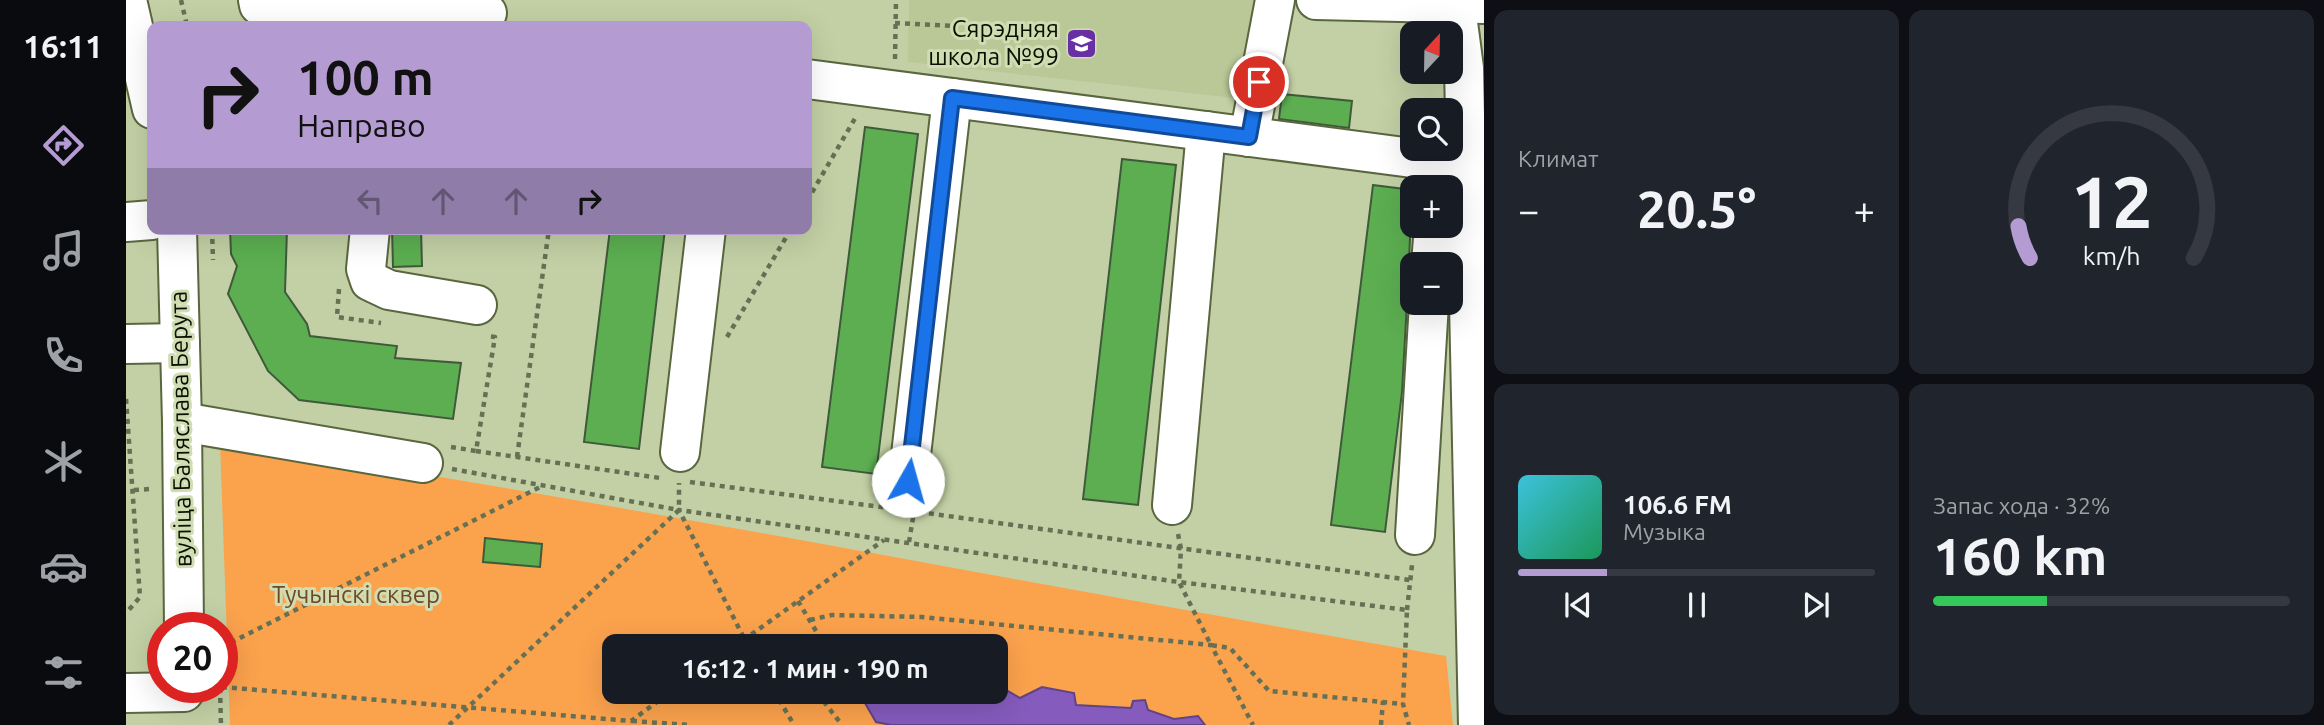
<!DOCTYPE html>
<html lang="ru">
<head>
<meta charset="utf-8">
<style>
  body { margin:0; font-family:Ubuntu,sans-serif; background:#20242c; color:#f1f3f6; height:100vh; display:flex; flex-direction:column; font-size:26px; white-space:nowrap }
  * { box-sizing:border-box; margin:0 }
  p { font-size:23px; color:#9ea1a6 }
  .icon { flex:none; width:38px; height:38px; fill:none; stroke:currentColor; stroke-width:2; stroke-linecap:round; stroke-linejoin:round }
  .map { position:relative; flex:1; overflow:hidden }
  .sheet { display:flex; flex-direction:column; gap:10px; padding:10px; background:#0d0f14; width:840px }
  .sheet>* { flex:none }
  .top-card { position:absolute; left:21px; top:21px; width:665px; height:214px; border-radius:14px; box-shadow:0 7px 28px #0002; background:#b49bd2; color:#111; overflow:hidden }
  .needle { width:46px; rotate:22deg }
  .buttons { position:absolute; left:1274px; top:21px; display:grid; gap:14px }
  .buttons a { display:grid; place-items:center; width:63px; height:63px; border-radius:14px; background:#171b24; box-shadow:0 7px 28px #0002; font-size:35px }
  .speed { position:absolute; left:21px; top:612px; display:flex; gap:14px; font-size:35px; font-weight:700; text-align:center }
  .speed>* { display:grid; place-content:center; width:91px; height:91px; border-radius:50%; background:#171b24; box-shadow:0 7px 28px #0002; line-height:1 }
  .speed .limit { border:10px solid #d22; background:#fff; color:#111 }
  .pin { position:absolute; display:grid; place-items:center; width:60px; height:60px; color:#fff; margin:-30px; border:4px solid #fff; border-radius:50%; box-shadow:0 2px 7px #0007 }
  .me { position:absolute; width:77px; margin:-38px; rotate:7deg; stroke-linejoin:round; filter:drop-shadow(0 0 5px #0008) }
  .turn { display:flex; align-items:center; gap:24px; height:147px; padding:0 35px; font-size:32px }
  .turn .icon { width:91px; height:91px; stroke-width:2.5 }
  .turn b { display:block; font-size:49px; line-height:60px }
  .lanes { display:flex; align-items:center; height:66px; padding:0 35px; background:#0003; justify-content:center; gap:35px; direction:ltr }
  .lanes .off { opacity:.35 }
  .big { font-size:52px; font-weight:700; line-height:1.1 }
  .sheet .tile { flex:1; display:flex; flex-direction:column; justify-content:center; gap:10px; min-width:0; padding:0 24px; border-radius:14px; background:#20242c }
  .sheet .dial { align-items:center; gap:0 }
  .dial svg { height:182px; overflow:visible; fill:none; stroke:#363941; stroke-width:7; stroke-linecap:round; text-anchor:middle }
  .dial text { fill:#f1f3f6; stroke:none }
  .song { display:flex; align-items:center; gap:21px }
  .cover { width:84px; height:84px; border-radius:10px; background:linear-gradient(135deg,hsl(190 70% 55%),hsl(150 70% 35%)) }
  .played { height:7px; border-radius:4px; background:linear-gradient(90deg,#b49bd2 25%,#363941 25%) }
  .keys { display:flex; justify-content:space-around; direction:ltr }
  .heat { display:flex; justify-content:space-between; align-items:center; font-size:38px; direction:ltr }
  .charge { height:10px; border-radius:5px; background:linear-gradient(90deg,#34c759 32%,#363941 0) }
  .sheet .tiles { flex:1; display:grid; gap:10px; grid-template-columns:repeat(2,1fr) }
  .trip { position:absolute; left:476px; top:634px; width:406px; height:70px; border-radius:14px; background:#171b24; box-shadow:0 7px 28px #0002; font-weight:700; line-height:70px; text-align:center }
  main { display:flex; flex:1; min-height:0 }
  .dock { display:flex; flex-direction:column; width:126px; justify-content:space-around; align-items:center; background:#090b0e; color:#9ea1a6 }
  .dock .icon { width:49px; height:49px }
  .dock .on { color:#b49bd2 }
  .dock b { font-size:32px; color:#f1f3f6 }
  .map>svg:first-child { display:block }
</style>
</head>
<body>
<main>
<nav class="dock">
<b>16:11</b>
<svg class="icon on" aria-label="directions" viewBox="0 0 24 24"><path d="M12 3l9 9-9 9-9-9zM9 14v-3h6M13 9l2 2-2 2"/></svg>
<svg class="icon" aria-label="music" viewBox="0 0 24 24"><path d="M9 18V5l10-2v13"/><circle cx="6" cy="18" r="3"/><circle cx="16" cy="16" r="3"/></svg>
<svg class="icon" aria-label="phone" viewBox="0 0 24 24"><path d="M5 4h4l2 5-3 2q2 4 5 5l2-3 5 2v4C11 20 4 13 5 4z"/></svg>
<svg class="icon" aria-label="climate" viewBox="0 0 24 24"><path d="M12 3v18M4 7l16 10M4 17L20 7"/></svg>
<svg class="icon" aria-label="car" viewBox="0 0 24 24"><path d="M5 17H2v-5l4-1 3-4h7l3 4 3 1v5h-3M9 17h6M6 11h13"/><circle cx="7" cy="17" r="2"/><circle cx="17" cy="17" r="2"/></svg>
<svg class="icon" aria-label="filters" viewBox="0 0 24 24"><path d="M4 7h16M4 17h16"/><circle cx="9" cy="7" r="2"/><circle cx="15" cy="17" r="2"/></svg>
</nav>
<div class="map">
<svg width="1358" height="725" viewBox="0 0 1358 725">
  <rect width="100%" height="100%" fill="#c3d0a5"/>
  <path fill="#b9c896" d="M783,0H1139L1118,99L782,62Z"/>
  <path fill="#fba24d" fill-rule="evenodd" d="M94,442C504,504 911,586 1320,656L1327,725H104ZM488,646H870V691H488Z"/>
  <path fill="#855bbd" stroke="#604485" stroke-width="2" d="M870,674H873L870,684L894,698L916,687L948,693L950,705L1005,708L1007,701L1019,700L1022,710L1048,719L1072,716L1079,725H765L750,722L732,691H870Z"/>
  <g fill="#5cae51" stroke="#3f5a3b" stroke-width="2">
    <path d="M1156,94L1226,101L1223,128L1153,119Z"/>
    <path d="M739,127L792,134L750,474L696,467Z"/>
    <path d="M996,159L1050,165L1012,505L957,499Z"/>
    <path d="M1247,185L1286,190L1283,262L1286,289L1281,302L1276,392L1259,532L1205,525Z"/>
    <path d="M104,229H161L159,292L181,324L184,336L271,346L269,358L335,363L327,419L173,400L142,371L102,294L111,266L105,254Z"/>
    <path d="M266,229H295L296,266L267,267Z"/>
    <path d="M484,229H539L513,449L458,442Z"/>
    <path d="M359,538L416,544L414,567L357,562Z"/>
  </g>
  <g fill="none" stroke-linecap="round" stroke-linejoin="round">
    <defs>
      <g id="minor">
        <path d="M1,0L26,109"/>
        <path d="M132,0L133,5L149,18L361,13"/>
        <path d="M1190,0L1358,4"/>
        <path d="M1329,0L1338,68L1352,725"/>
        <path d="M681,79L1286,158L1305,167L1311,179L1310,187"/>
        <path d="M1123,137L1149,0"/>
        <path d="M0,222L26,220"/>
        <path d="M51,229L56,422L58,628"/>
        <path d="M244,229L240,269L244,281L263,290L351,305"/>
        <path d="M1305,264L1308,226"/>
        <path d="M0,344L54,343"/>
        <path d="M56,422L297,463"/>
        <path d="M554,452L580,229"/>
        <path d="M782,481L826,98"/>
        <path d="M1046,505L1080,131"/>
        <path d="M1289,535L1303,303"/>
        <path d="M0,693L58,692"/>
      </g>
    </defs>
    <use href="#minor" stroke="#5a663f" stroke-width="42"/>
    <g stroke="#677054" stroke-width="4.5" stroke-dasharray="5 5" stroke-linecap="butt">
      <path d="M55,0L61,26"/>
      <path d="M769,23L830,26"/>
      <path d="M769,59L770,0"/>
      <path d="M681,201L731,115"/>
      <path d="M86,229L87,260"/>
      <path d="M213,289L211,317L255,323"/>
      <path d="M601,337L665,229"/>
      <path d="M0,399L14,597L0,613"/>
      <path d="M325,447L350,451L369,337L360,336"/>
      <path d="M350,451L534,478"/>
      <path d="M391,457L423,229"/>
      <path d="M326,469L553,510"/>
      <path d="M564,482L763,508"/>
      <path d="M8,490L25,489"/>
      <path d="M793,512L1284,580"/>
      <path d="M1052,534L1055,549L1053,582L1085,645L1104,648L1143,691L1277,704"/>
      <path d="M783,542L788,512"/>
      <path d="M672,601L699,646"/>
      <path d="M1281,610L1286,565"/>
      <path d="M684,620L706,615L796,617L1085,645L1127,725"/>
      <path d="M609,646L758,540"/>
      <path d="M622,646L553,510L1053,582L1281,610L1277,704L1283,725"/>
      <path d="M96,647L414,487"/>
      <path d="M96,687L505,721L546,691"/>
      <path d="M94,688L95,725"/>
      <path d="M648,691L668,725"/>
      <path d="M698,691L699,703L716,725"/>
      <path d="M506,721L563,725"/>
      <path d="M323,725L553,510V483"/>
      <path d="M1255,725L1257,701"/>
    </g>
    <use href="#minor" stroke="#fff" stroke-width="38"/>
  </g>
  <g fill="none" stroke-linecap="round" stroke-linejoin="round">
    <defs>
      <path id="route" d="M782,481L826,98L1123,137L1133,82"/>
    </defs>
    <use href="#route" stroke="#114b97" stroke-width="18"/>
    <use href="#route" stroke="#1a73e8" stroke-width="12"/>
  </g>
  <defs>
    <symbol id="school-square" viewBox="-11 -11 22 22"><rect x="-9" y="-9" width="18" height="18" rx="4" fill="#6930a6" stroke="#d0ddb2"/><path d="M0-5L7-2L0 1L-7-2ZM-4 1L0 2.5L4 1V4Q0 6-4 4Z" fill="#fff"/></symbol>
  </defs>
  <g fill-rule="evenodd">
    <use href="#school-square" x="938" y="26" width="35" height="35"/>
  </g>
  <g text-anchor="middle" stroke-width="6" stroke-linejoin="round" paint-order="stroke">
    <g font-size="24" fill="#0b0f02" stroke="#d0ddb2" text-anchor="end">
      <text x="933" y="37">Сярэдняя<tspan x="933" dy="28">школа №99</tspan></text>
    </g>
    <g font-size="24" fill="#0b0f02" stroke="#d0ddb2">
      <text transform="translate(55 429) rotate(-91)" y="8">вуліца Баляслава Берута</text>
    </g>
    <g font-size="24" fill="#704926" stroke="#d0ddb2">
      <text x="230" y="603">Тучынскі сквер</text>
    </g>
  </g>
</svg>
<div class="buttons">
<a><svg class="needle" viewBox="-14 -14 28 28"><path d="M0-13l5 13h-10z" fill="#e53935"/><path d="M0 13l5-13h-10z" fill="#9ea1a6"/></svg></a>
<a><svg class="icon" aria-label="search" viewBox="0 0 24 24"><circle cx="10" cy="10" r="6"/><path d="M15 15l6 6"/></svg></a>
<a>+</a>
<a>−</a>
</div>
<div class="speed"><div class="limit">20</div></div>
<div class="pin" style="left:1133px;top:82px;background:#d93025"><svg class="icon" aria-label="arrive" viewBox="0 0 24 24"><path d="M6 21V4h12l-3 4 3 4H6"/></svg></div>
<svg class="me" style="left:782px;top:481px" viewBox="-20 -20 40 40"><circle r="19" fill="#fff"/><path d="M0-13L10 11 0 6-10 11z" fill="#1a73e8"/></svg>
<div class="trip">16:12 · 1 мин · 190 m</div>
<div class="top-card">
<div class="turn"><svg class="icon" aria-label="right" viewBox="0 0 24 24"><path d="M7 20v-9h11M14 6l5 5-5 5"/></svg><div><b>100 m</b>Направо</div></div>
<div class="lanes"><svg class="icon off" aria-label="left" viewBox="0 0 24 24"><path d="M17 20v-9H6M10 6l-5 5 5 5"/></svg><svg class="icon off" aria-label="ahead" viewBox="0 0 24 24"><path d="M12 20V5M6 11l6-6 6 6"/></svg><svg class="icon off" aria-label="ahead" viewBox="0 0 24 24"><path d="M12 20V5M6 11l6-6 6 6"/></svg><svg class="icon" aria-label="right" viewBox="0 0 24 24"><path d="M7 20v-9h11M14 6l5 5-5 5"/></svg></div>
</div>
</div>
<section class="sheet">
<div class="tiles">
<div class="tile"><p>Климат</p>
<div class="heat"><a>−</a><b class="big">20.5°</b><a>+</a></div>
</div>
<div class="tile dial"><svg viewBox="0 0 100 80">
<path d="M14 69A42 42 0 1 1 86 69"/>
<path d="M14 69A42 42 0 0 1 9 55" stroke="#b49bd2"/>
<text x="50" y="56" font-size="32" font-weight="700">12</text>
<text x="50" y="72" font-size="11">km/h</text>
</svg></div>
<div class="tile">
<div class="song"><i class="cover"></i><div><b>106.6 FM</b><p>Музыка</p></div></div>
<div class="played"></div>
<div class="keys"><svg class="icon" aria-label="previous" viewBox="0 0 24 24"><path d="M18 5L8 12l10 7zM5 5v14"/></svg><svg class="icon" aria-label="pause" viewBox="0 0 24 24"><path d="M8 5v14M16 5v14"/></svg><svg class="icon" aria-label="next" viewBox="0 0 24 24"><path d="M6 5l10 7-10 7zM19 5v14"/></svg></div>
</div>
<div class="tile"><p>Запас хода · 32%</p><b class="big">160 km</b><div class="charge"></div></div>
</div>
</section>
</main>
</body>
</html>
